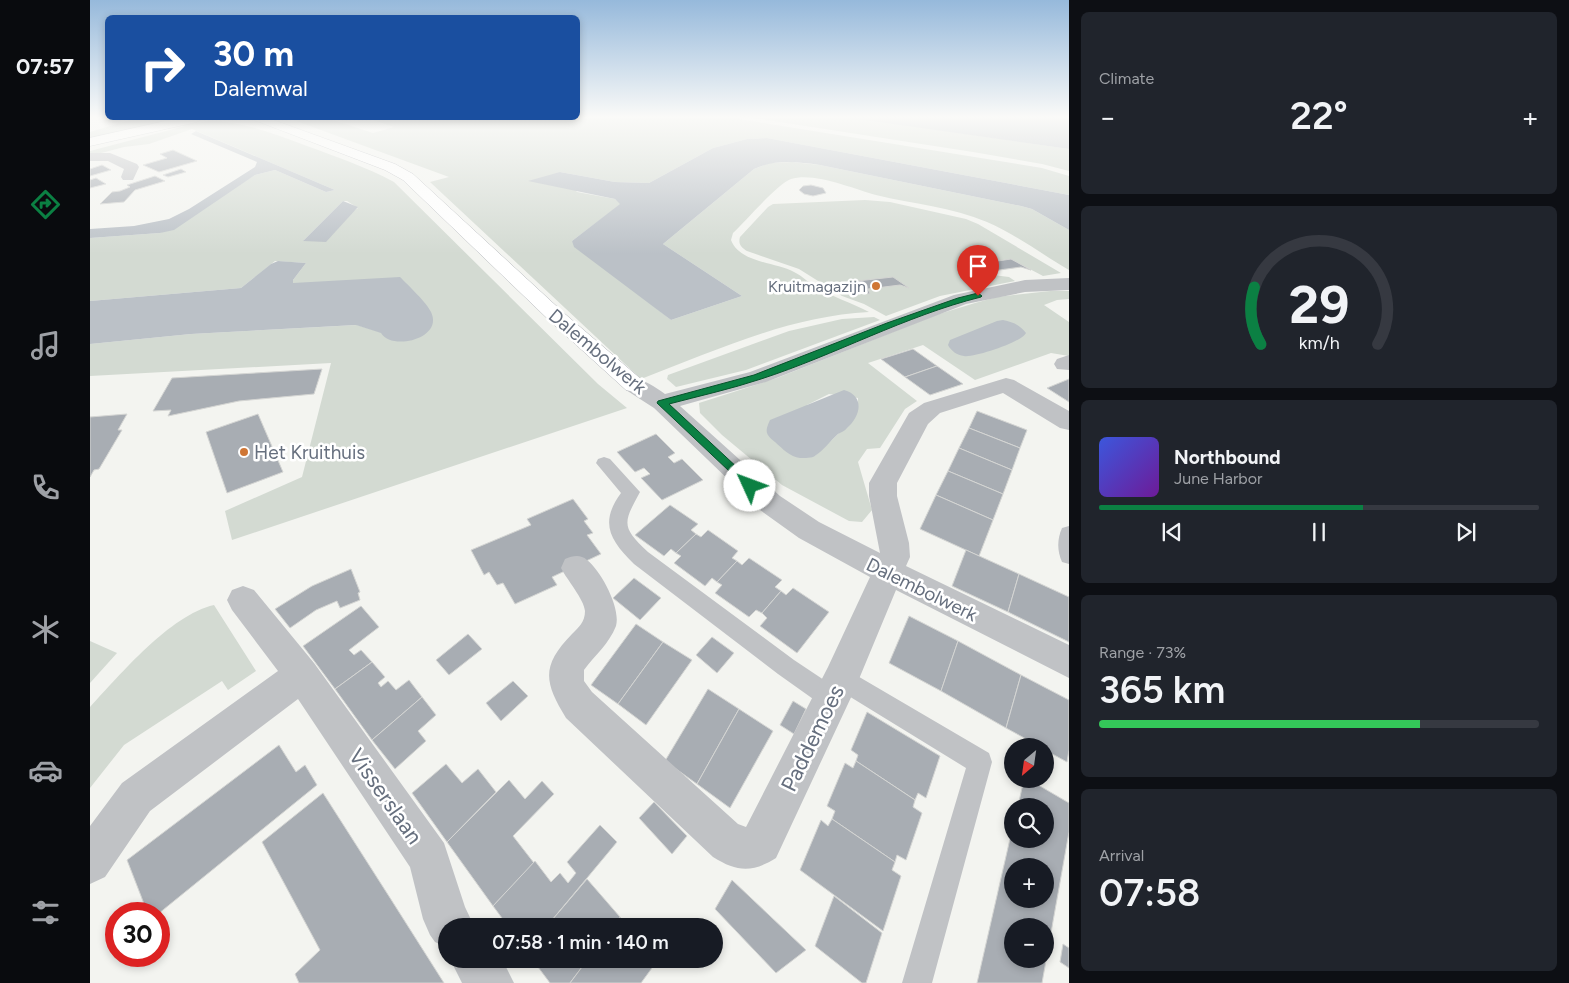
<!DOCTYPE html>
<html lang="en">
<head>
<meta charset="utf-8">
<style>
  body { margin:0; font-family:Figtree,sans-serif; background:#20242c; color:#f1f3f6; height:100vh; display:flex; flex-direction:column; font-size:19px; white-space:nowrap }
  * { box-sizing:border-box; margin:0 }
  p { font-size:16px; color:#9ea1a6 }
  .icon { flex:none; width:28px; height:28px; fill:none; stroke:currentColor; stroke-width:2; stroke-linecap:round; stroke-linejoin:round }
  .map { position:relative; flex:1; overflow:hidden }
  .panel { display:flex; flex-direction:column; gap:12px; padding:12px; background:#0d0f14; width:500px }
  .panel>* { flex:none }
  .hud { position:absolute; left:15px; top:15px; width:475px; height:105px; border-radius:8px; box-shadow:0 2px 8px #0003; background:#1a4fa0; color:#fff; overflow:hidden }
  .needle { width:32px; rotate:209deg }
  .tools { position:absolute; left:914px; top:738px; display:grid; gap:10px }
  .tools a { display:grid; place-items:center; width:50px; height:50px; border-radius:50%; background:#171b24; box-shadow:0 2px 8px #0003; font-size:25px }
  .speed { position:absolute; left:15px; top:902px; display:flex; gap:10px; font-size:25px; font-weight:700; text-align:center }
  .speed>* { display:grid; place-content:center; width:65px; height:65px; border-radius:50%; background:#171b24; box-shadow:0 2px 8px #0003; line-height:1 }
  .speed .limit { border:8px solid #d22; background:#fff; color:#111 }
  .pin { position:absolute; display:grid; place-items:center; width:42px; height:42px; color:#fff; margin:-51px -21px; border-radius:50% 50% 50% 0; rotate:-45deg; box-shadow:0 0 5px #0007 }
  .pin .icon { rotate:45deg }
  .me { position:absolute; width:55px; margin:-28px; rotate:313deg; stroke-linejoin:round; filter:drop-shadow(0 0 4px #0008) }
  .turn { display:flex; align-items:center; gap:18px; height:105px; padding:0 25px; font-size:22px }
  .turn .icon { width:65px; height:65px; stroke-width:2.5 }
  .turn b { display:block; font-size:35px; line-height:42px }
  .big { font-size:38px; font-weight:600; line-height:1.1 }
  .panel .tile { flex:1; display:flex; flex-direction:column; justify-content:center; gap:8px; min-width:0; padding:0 18px; border-radius:8px; background:#20242c }
  .panel .dial { align-items:center; gap:0 }
  .dial svg { height:130px; overflow:visible; fill:none; stroke:#363941; stroke-width:7; stroke-linecap:round; text-anchor:middle }
  .dial text { fill:#f1f3f6; stroke:none }
  .song { display:flex; align-items:center; gap:15px }
  .cover { width:60px; height:60px; border-radius:8px; background:linear-gradient(135deg,hsl(230 70% 55%),hsl(280 70% 35%)) }
  .played { height:5px; border-radius:2px; background:linear-gradient(90deg,#0b8043 60%,#363941 60%) }
  .keys { display:flex; justify-content:space-around; direction:ltr }
  .heat { display:flex; justify-content:space-between; align-items:center; font-size:28px; direction:ltr }
  .charge { height:8px; border-radius:4px; background:linear-gradient(90deg,#34c759 73%,#363941 0) }
  .trip { position:absolute; left:348px; top:918px; width:285px; height:50px; border-radius:25px; background:#171b24; box-shadow:0 2px 8px #0003; font-weight:600; line-height:50px; text-align:center }
  main { display:flex; flex:1; min-height:0 }
  .dock { display:flex; flex-direction:column; width:90px; justify-content:space-around; align-items:center; background:#090b0e; color:#9ea1a6 }
  .dock .icon { width:35px; height:35px }
  .dock .current { color:#0b8043 }
  .dock b { font-size:22px; color:#f1f3f6 }
  .map>svg:first-child { display:block }
</style>
</head>
<body>
<main>
<nav class="dock">
<b>07:57</b>
<svg class="icon current" aria-label="directions" viewBox="0 0 24 24"><path d="M12 3l9 9-9 9-9-9zM9 14v-3h6M13 9l2 2-2 2"/></svg>
<svg class="icon" aria-label="music" viewBox="0 0 24 24"><path d="M9 18V5l10-2v13"/><circle cx="6" cy="18" r="3"/><circle cx="16" cy="16" r="3"/></svg>
<svg class="icon" aria-label="phone" viewBox="0 0 24 24"><path d="M5 4h4l2 5-3 2q2 4 5 5l2-3 5 2v4C11 20 4 13 5 4z"/></svg>
<svg class="icon" aria-label="climate" viewBox="0 0 24 24"><path d="M12 3v18M4 7l16 10M4 17L20 7"/></svg>
<svg class="icon" aria-label="car" viewBox="0 0 24 24"><path d="M5 17H2v-5l4-1 3-4h7l3 4 3 1v5h-3M9 17h6M6 11h13"/><circle cx="7" cy="17" r="2"/><circle cx="17" cy="17" r="2"/></svg>
<svg class="icon" aria-label="filters" viewBox="0 0 24 24"><path d="M4 7h16M4 17h16"/><circle cx="9" cy="7" r="2"/><circle cx="15" cy="17" r="2"/></svg>
</nav>
<div class="map">
<svg width="979" height="983" viewBox="0 0 979 983">
  <rect width="100%" height="100%" fill="#f3f4f0"/>
  <g fill="#d3dad2" fill-rule="evenodd">
    <path d="M488,116H620L643,118L952,168L979,176V195L677,138L657,139L623,148L559,183L525,182L470,172L487,192L525,199L531,204L482,241L581,320L652,296L573,244L664,169L680,163L702,162L730,165L931,206L942,209L979,230V270C953,255 925,234 897,222C862,207 823,204 786,195C763,189 725,172 701,179C688,183 655,222 643,233L641,240C650,263 685,262 704,272C713,276 718,283 726,287C743,297 762,303 779,312C699,316 625,351 551,379L340,182L359,177L198,118H237L283,133L304,127L277,118H488Z"/>
    <path d="M651,116H753L979,149V171L952,164L883,152Z"/>
    <path d="M47,118H92L0,138V132Z"/>
    <path d="M120,121C155,122 185,134 217,146C247,157 276,167 304,182L508,384L537,408L142,540L135,511L212,477L241,363L0,376V344L101,334L267,325L316,340L207,283H203V280L216,263L185,261L151,288L0,301V238L70,233L165,175L185,170L236,192L245,190L102,129L59,144L34,147L0,156V151L95,126L93,125ZM253,201H257L268,208L213,241Z"/>
    <path d="M775,200L800,202L876,219L888,224L971,273L953,276L921,259L889,263L903,275L919,277L925,281L850,296L796,316L774,304L752,296L709,269L657,251C651,247 648,244 650,237L678,207L683,204Z"/>
    <path d="M960,291H979V299L967,300L954,305L979,322V356L961,353L885,380L833,345L778,363L827,401L815,409L790,448L777,449L768,462L782,510L772,522L759,521L692,485L632,435L610,413L609,403L687,378L846,315L885,303L907,297ZM739,394L768,398V408L759,426L749,433L725,456L710,458L717,405Z"/>
    <path d="M784,317L790,320L656,370L586,387L577,379L578,375L699,331L752,319Z"/>
    <path d="M124,605L166,671L138,690L132,681L34,745L0,788V707C30,675 80,615 124,605Z"/>
    <path d="M0,641L27,653L0,683Z"/>
  </g>
  <g fill="#bbc1c7">
    <path d="M747,116H979V149Z"/>
    <path d="M106,131L245,190L236,192L185,170L165,175L84,230L70,233L0,238V229L44,226L79,219L99,209L165,167L167,162L101,134Z"/>
    <path d="M677,138L979,195V230L942,209L931,206L730,165C707,162 686,159 664,169L573,244L652,296L581,320L484,247L482,241L530,204L525,199L438,181L470,172L525,182L559,183L623,148L657,139Z"/>
    <path d="M253,201L268,207L236,242L213,241Z"/>
    <path d="M188,261L216,263L203,280V283L310,277C318,285 337,303 341,312C354,339 301,351 291,333L266,325L101,334L0,344V301L151,288L181,264Z"/>
    <path d="M913,320C923,322 930,325 936,333C932,342 884,358 874,356C867,355 861,351 858,345L860,340L907,321Z"/>
    <path d="M754,390C775,396 771,416 757,428C755,431 751,432 748,434C740,441 734,450 725,456C722,458 715,458 710,458C700,457 693,449 685,442C675,434 675,431 680,420Z"/>
  </g>
  <g fill="#a8adb3" stroke="#d4d5d3" fill-rule="evenodd">
    <path d="M83,150L107,161L69,172L53,165L77,158L70,154Z"/>
    <path d="M12,165L21,170L0,176V169Z"/>
    <path d="M91,169L96,172L78,177L73,175Z"/>
    <path d="M65,176L75,181L45,190L34,202L10,204L22,192L30,191L40,187L37,185Z"/>
    <path d="M6,178L16,184L0,188V180Z"/>
    <path d="M721,185L733,188L736,193L723,196L714,194L709,190L713,186Z"/>
    <path d="M921,259L941,270L931,267L902,271L905,275H903L888,264Z"/>
    <path d="M803,277L819,288L810,285L778,289L780,294H778L776,289L767,281Z"/>
    <path d="M823,349L847,366L815,377L791,359Z"/>
    <path d="M847,366L873,384L840,395L815,377Z"/>
    <path d="M232,369L224,394L149,401L78,416L81,410L63,411L82,378Z"/>
    <path d="M979,379V402L957,388Z"/>
    <path d="M887,411L937,430L930,448L879,428Z"/>
    <path d="M37,414L28,430H32L9,469L4,470L0,477V417Z"/>
    <path d="M168,414L193,472L137,493L116,432Z"/>
    <path d="M879,428L930,448L922,470L869,448Z"/>
    <path d="M566,434L585,453L578,457L584,463L592,459L613,480L572,500L551,478L560,474L554,468L545,472L527,452Z"/>
    <path d="M869,448L922,470L913,494L858,471Z"/>
    <path d="M858,471L913,494L903,520L846,495Z"/>
    <path d="M846,495L903,520L889,556L830,529Z"/>
    <path d="M483,499L498,519L494,521L503,533L497,535L511,554L462,577L467,585L425,604L413,583L407,585L399,572L394,575L381,550L441,525L437,519Z"/>
    <path d="M580,505L608,524L601,530L606,534L586,553L581,549L574,556L545,535Z"/>
    <path d="M618,530L648,551L642,558L647,561L627,582L622,578L615,586L584,563L591,556L586,553L606,534L611,537Z"/>
    <path d="M876,550L929,574L918,612L862,586Z"/>
    <path d="M659,558L692,580L685,587L691,591L672,613L666,610L659,617L625,593L632,585L627,582L647,561L652,565Z"/>
    <path d="M261,569L270,592L268,593L270,600L250,608L247,601L226,610L200,628L185,609L222,586Z"/>
    <path d="M929,574L979,597V642L918,612Z"/>
    <path d="M544,578L571,598L550,620L523,598Z"/>
    <path d="M703,588L739,612L707,653L670,626L677,618L672,613L691,591L696,595Z"/>
    <path d="M271,606L289,627L259,650L264,655L271,650L282,662L245,689L213,646Z"/>
    <path d="M819,616L868,641L851,691L799,663Z"/>
    <path d="M546,624L573,642L528,704L501,685Z"/>
    <path d="M378,634L392,649L359,675L346,660Z"/>
    <path d="M622,637L644,653L627,673L606,655Z"/>
    <path d="M868,641L931,675L916,728L851,691Z"/>
    <path d="M573,642L602,660L556,725L528,704Z"/>
    <path d="M282,662L295,677L288,683L291,687L298,681L306,690L319,680L332,697L282,740L245,689Z"/>
    <path d="M931,675L979,700V750L977,762L955,750V746H949L916,728Z"/>
    <path d="M423,681L438,696L411,721L396,703Z"/>
    <path d="M618,689L649,709L607,784L575,761Z"/>
    <path d="M332,697L346,715L328,731L336,741L305,769L282,740Z"/>
    <path d="M703,701L716,709L704,734L690,725Z"/>
    <path d="M649,709L683,731L640,808L607,784Z"/>
    <path d="M777,712L850,756L836,798L828,793L825,800L766,761L768,755L761,750Z"/>
    <path d="M189,745L206,772L215,765L227,785L68,914H58L37,860Z"/>
    <path d="M766,761L825,800L823,807L832,813L816,860L807,855L805,862L742,819L745,811L737,806L755,763L763,768Z"/>
    <path d="M356,764L372,783L388,769L406,792L357,842L322,793Z"/>
    <path d="M934,779H938L979,803V832L952,983H887L922,830V839H955V806H928ZM922,866H955V899H922ZM922,926H955V959H922Z"/>
    <path d="M419,780L435,799L452,781L464,794L423,836L444,863L403,906L357,842Z"/>
    <path d="M233,793L302,901L354,983H209L205,974L230,950L172,842Z"/>
    <path d="M564,802L597,836L582,854L549,818Z"/>
    <path d="M742,819L805,862L802,870L811,876L793,931L710,870L731,820L738,826Z"/>
    <path d="M510,825L527,842L457,926H418L403,906L445,861L461,882L470,873L478,883L486,873L477,862Z"/>
    <path d="M497,879L530,917L523,926H457Z"/>
    <path d="M642,880L716,950L686,973L625,909Z"/>
    <path d="M744,896L792,933L776,983H772L725,946Z"/>
    <path d="M530,917L537,926H523Z"/>
    <path d="M973,944L979,948V968L970,962Z"/>
    <path d="M442,959H498L480,983H460Z"/>
    <path d="M498,959H565L567,961L551,983H480Z"/>
  </g>
  <g fill="none" stroke-linecap="round" stroke-linejoin="round">
    <defs>
      <g id="secondary">
        <path d="M89,118H113L107,122L0,146V138Z"/>
        <path d="M162,118H178L305,164L323,174L475,314L552,380L556,385L552,390L544,392L536,390L461,322L313,180L295,170L164,120Z"/>
      </g>
    </defs>
    <use href="#secondary" stroke="#b2b5ba" stroke-width="1"/>
    <g fill="#c0c2c5" fill-rule="evenodd">
      <path d="M514,457L520,459L550,492C533,523 531,527 558,552L704,660L743,686L740,679L743,671L751,668L759,671L899,753L902,762L842,983H812L876,768L749,690L753,698L749,706L741,709L733,706L688,674L544,564C520,540 509,523 531,493L506,463L508,459Z"/>
      <path d="M979,526V564L972,562C967,551 967,539 972,528Z"/>
    </g>
    <g fill="#c0c2c5" fill-rule="evenodd">
      <path d="M0,153H20L47,164L49,167L43,180H33L31,177L34,169L18,161H0Z"/>
      <path d="M979,278V290L935,292L876,304L676,382L590,406L690,496L729,522L790,553L779,496V483L819,413L834,403L916,378L924,380L979,411V430L970,428L913,393L850,413L838,424L807,483V496L819,543L820,557L816,566L979,645V678L806,590L764,691L686,858C662,873 647,872 623,857L476,718C454,682 451,666 482,634C489,627 495,622 495,611C494,599 477,580 471,568L475,559C483,556 490,554 497,560C511,571 531,608 526,626C519,644 505,655 494,670V681L502,692L648,824L656,827L738,667L780,577L709,538L670,510L564,408L536,390L532,385L536,380C551,376 563,386 575,394L660,372L864,295L935,280Z"/>
      <path d="M979,355V370L967,369L964,364L967,359Z"/>
      <path d="M153,586L164,590L224,663L354,843L375,907L384,926H356V947L345,942L340,935L333,919L320,867L208,699L60,811L15,877L0,884V826L32,783L188,671L142,610L137,600L142,590Z"/>
      <path d="M360,959H412L424,983H372Z"/>
    </g>
    <use href="#secondary" fill="#fff" fill-rule="evenodd"/>
  </g>
  <linearGradient id="sky" x2="0" y2="1"><stop stop-color="#96b9db"/><stop offset="0.46" stop-color="#fafaf8"/><stop offset="1" stop-color="#fafaf8" stop-opacity="0"/></linearGradient>
  <rect width="979" height="254" fill="url(#sky)"/>
  <path fill="#0b8043" stroke="#07532c" d="M888,293L892,296L891,297C815,316 745,355 671,379C641,389 609,396 579,404L664,483L666,486L664,488H657L567,403L568,401L664,375L797,323L868,298Z"/>
  <g fill="#cf7635" stroke="#fff" stroke-width="2">
    <circle cx="786" cy="286" r="5"/>
    <circle cx="154" cy="452" r="5"/>
  </g>
  <g text-anchor="middle" stroke-width="5" stroke-linejoin="round" paint-order="stroke">
    <g font-size="16" fill="#666f7e" stroke="#fff" text-anchor="end">
      <text x="776" y="292">Kruitmagazijn</text>
    </g>
    <g font-size="19" fill="#666f7e" stroke="#fff">
      <text transform="translate(508 351) rotate(40)" y="7">Dalembolwerk</text>
      <text transform="translate(832 589) rotate(26)" y="7">Dalembolwerk</text>
    </g>
    <g font-size="19" fill="#666f7e" stroke="#fff" text-anchor="start">
      <text x="164" y="459">Het Kruithuis</text>
    </g>
    <g font-size="22" fill="#666f7e" stroke="#fff">
      <text transform="translate(722 738) rotate(-64)" y="8">Paddemoes</text>
      <text transform="translate(296 796) rotate(55)" y="8">Visserslaan</text>
    </g>
  </g>
</svg>
<div class="tools">
<a><svg class="needle" viewBox="-14 -14 28 28"><path d="M0-13l5 13h-10z" fill="#e53935"/><path d="M0 13l5-13h-10z" fill="#9ea1a6"/></svg></a>
<a><svg class="icon" aria-label="search" viewBox="0 0 24 24"><circle cx="10" cy="10" r="6"/><path d="M15 15l6 6"/></svg></a>
<a>+</a>
<a>−</a>
</div>
<div class="speed"><div class="limit">30</div></div>
<div class="pin" style="left:888px;top:296px;background:#d93025"><svg class="icon" aria-label="arrive" viewBox="0 0 24 24"><path d="M6 21V4h12l-3 4 3 4H6"/></svg></div>
<svg class="me" style="left:660px;top:486px" viewBox="-20 -20 40 40"><circle r="19" fill="#fff"/><path d="M0-13L10 11 0 6-10 11z" fill="#0b8043"/></svg>
<div class="trip">07:58 · 1 min · 140 m</div>
<div class="hud">
<div class="turn"><svg class="icon" aria-label="right" viewBox="0 0 24 24"><path d="M7 20v-9h11M14 6l5 5-5 5"/></svg><div><b>30 m</b>Dalemwal</div></div>
</div>
</div>
<section class="panel">
<div class="tile"><p>Climate</p>
<div class="heat"><a>−</a><b class="big">22°</b><a>+</a></div>
</div>
<div class="tile dial"><svg viewBox="0 0 100 80">
<path d="M14 69A42 42 0 1 1 86 69"/>
<path d="M14 69A42 42 0 0 1 10 34" stroke="#0b8043"/>
<text x="50" y="56" font-size="32" font-weight="700">29</text>
<text x="50" y="72" font-size="11">km/h</text>
</svg></div>
<div class="tile">
<div class="song"><i class="cover"></i><div><b>Northbound</b><p>June Harbor</p></div></div>
<div class="played"></div>
<div class="keys"><svg class="icon" aria-label="previous" viewBox="0 0 24 24"><path d="M18 5L8 12l10 7zM5 5v14"/></svg><svg class="icon" aria-label="pause" viewBox="0 0 24 24"><path d="M8 5v14M16 5v14"/></svg><svg class="icon" aria-label="next" viewBox="0 0 24 24"><path d="M6 5l10 7-10 7zM19 5v14"/></svg></div>
</div>
<div class="tile"><p>Range · 73%</p><b class="big">365 km</b><div class="charge"></div></div>
<div class="tile"><p>Arrival</p><b class="big">07:58</b></div>
</section>
</main>
</body>
</html>
